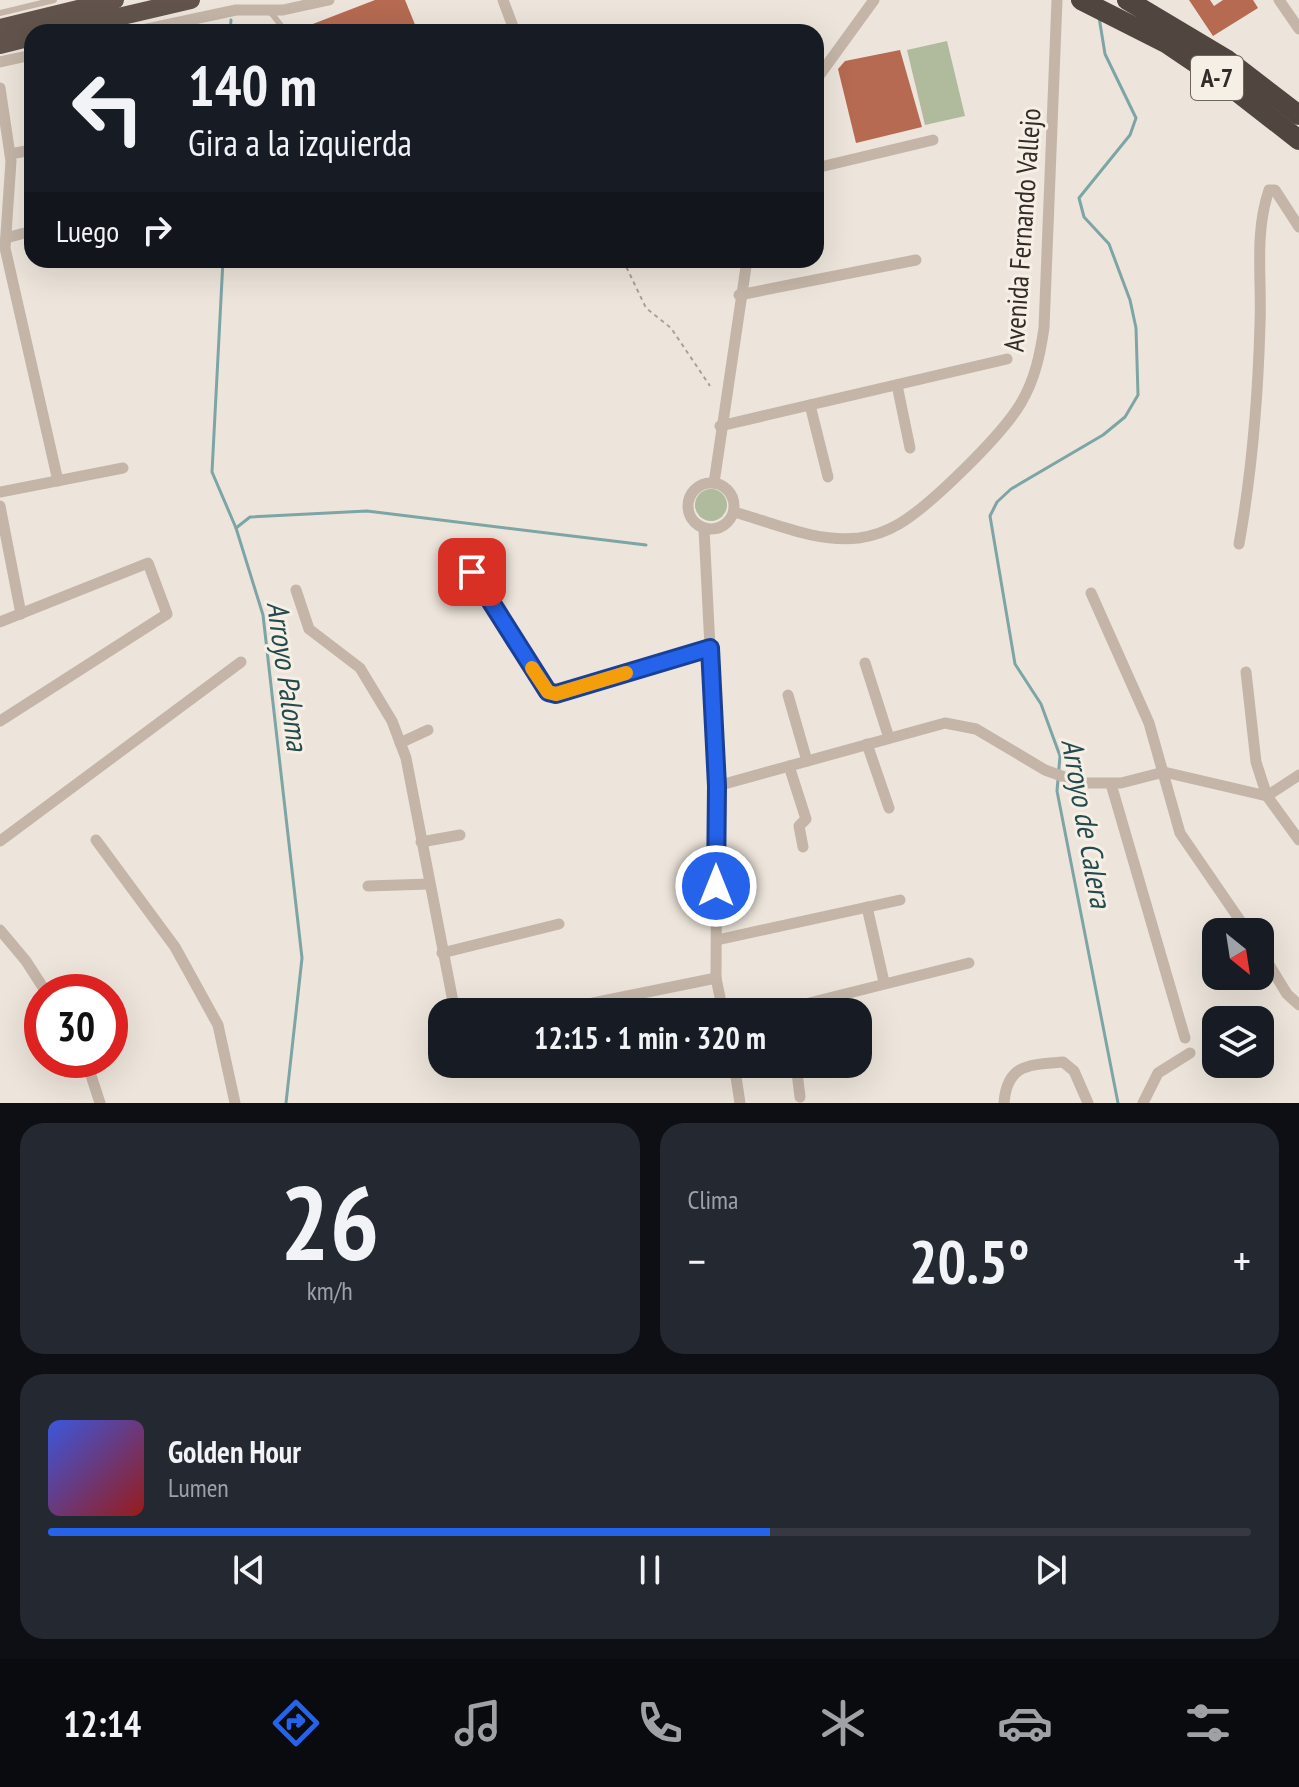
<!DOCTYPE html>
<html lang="es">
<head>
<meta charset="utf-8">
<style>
  body { margin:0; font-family:"PT Sans Narrow",sans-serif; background:#242831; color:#f1f3f6; height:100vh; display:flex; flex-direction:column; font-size:30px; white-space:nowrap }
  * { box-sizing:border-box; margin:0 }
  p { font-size:26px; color:#9ea1a6 }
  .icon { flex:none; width:44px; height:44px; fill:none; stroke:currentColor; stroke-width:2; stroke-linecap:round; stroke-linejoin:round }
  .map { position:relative; height:1103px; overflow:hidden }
  .drawer { display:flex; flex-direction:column; gap:20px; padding:20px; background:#0d0f14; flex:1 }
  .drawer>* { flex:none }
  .banner { position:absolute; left:24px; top:24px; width:800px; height:244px; border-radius:24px; box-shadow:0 8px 32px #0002; background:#171b24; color:#f1f3f6; overflow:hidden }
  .needle { width:52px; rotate:150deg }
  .tools { position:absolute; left:1202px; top:918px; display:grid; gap:16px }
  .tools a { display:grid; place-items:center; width:72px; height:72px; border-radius:16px; background:#171b24; box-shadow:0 8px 32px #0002; font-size:40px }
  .speed { position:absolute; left:24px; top:974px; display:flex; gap:16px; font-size:40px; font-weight:700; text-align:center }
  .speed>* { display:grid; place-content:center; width:104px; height:104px; border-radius:50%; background:#171b24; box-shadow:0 8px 32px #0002; line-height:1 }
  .speed .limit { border:12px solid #d22; background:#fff; color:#111 }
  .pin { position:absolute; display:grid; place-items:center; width:68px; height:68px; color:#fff; margin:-34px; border-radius:16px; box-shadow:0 4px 12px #0006 }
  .me { position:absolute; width:88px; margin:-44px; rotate:0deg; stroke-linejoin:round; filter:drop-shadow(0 0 6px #0008) }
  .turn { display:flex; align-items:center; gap:28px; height:168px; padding:0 32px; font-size:36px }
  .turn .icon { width:104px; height:104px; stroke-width:2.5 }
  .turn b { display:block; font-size:56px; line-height:68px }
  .then { display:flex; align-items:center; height:76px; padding:0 32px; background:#0003; gap:16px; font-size:30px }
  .big { font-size:60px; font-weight:700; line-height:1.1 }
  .drawer .card { flex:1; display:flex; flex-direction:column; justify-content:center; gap:12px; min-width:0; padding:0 28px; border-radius:24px; background:#242831 }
  .drawer .dial { align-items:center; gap:0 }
  .dial b { font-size:104px; line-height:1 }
  .song { display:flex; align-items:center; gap:24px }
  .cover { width:96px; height:96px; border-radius:12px; background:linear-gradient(135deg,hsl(230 70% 55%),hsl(0 70% 35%)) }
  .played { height:8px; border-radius:4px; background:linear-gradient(90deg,#2563eb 60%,#363941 60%) }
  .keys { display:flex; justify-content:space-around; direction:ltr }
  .heat { display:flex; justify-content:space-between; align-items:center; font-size:44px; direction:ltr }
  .drawer .tiles { flex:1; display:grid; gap:20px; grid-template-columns:1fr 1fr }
  .card:last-child { grid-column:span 2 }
  .trip { position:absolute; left:428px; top:998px; width:444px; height:80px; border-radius:24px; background:#171b24; box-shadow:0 8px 32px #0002; font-weight:700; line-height:80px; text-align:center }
  .tab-bar { display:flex; height:128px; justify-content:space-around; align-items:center; background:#090b0e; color:#9ea1a6 }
  .tab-bar .icon { width:56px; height:56px }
  .tab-bar .active { color:#2563eb }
  .tab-bar b { font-size:36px; color:#f1f3f6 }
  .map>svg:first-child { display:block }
</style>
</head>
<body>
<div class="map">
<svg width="1299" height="1103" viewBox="0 0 1299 1103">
  <rect width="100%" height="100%" fill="#ede5db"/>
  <g fill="#b0ba9d">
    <path d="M947,41L965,116L925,125L907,50Z"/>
    <circle cx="711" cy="505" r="16"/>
  </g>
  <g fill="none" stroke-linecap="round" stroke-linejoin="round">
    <g stroke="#7da5a6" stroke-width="3">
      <path d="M1099,17L1105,54L1136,118L1130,135L1079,198L1084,217L1109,244L1130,300L1136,328L1138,395L1125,417L1103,435L1011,489L997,502L990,516L1015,664L1041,704L1060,756L1057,791L1118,1103"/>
      <path d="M230,32L231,20"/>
      <path d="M223,260L212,472L236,528L263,615L302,958L286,1103"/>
      <path d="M236,528L250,517L367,511L646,545"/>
    </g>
  </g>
  <g fill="#b56a51">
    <path d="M375,0H405L418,32H292Z"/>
    <path d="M1189,0H1210L1214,6L1223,0H1253L1258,8L1213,36Z"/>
    <path d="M900,50L922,127L856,143L838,69L845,61Z"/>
  </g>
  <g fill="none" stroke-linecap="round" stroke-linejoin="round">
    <path stroke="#af9f93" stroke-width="2" stroke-dasharray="4 4" stroke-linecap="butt" d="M623,260L646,308L671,328L710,386"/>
    <g stroke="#c4b5a8" stroke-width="6">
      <path d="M269,10L286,32"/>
      <path d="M0,13L54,0"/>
    </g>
    <g stroke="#c4b5a8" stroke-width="11">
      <path d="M503,0L515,32"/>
      <path d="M1279,0L1299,29"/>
      <path d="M133,32L236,10H283L329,0"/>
      <path d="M0,62L32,55"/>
      <path d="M816,80L874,0"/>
      <path d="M0,88L11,161L5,248L58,481"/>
      <path d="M10,154L32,150"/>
      <path d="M816,168L933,140"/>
      <path d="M6,238L32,231"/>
      <path d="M739,295L916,260"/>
      <path d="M897,385L910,448"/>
      <path d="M810,405L828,477"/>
      <path d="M720,426L1007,359"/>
      <circle cx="711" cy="506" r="23"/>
      <path d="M714,483L747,260"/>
      <path d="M0,492L123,468"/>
      <path d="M0,506L21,614"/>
      <path d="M734,512C774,523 816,543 859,538C873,536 887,531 899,524C931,505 1002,435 1021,403C1035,379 1040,355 1044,328L1057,0"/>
      <path d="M704,529L717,786L716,978L723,1012"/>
      <path d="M1239,544C1252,471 1258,398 1260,324C1262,279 1254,234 1269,190H1275L1299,227"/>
      <path d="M472,572L548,692L556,694L710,648"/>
      <path d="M296,590L309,629L360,668L392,721L406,758L455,1012"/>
      <path d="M1091,593L1149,723L1180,833L1248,932"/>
      <path d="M0,622L148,563L167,614L0,721"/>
      <path d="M865,663L889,738"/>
      <path d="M1246,672L1256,762L1267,796L1299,840"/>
      <path d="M788,695L807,761"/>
      <path d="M400,743L428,730"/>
      <path d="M867,744L889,808"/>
      <path d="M789,766L806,819L799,826L803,847"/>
      <path d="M1111,784L1185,1038"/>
      <path d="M717,786L945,723L976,729L1045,770L1081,783H1121L1164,772L1267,796L1299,775"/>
      <path d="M96,840L175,947L218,1025L235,1103"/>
      <path d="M0,841L241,662"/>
      <path d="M421,842L460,835"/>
      <path d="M368,886L429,884"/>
      <path d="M867,907L884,982"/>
      <path d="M0,930L26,961L46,992"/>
      <path d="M717,940L900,900"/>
      <path d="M1260,950L1287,994L1299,1005"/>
      <path d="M442,953L559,924"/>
      <path d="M565,1012L593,1003L716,978"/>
      <path d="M790,1012L789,1008L969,963"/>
      <path d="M86,1060L100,1103"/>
      <path d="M734,1064L740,1103"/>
      <path d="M796,1064L800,1097"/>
      <path d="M1004,1103C1007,1063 1030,1065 1063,1062L1074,1071L1088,1103"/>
      <path d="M1143,1103L1158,1073L1190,1053"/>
    </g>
    <g stroke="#62544c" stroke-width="18">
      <path d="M0,28L115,0"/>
      <path d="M54,32L191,0"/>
      <path d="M0,45L32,37"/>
    </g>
    <g stroke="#51453f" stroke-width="20">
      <path d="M1081,0L1166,43L1231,87L1299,140"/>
      <path d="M1127,0L1226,59L1299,115"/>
    </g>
  </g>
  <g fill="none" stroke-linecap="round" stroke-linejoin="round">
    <defs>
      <path id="route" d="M472,572L548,692L556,694L710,648L717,786L716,886"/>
    </defs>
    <use href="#route" stroke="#184099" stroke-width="20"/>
    <use href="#route" stroke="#2563eb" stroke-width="14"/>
    <path stroke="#f59e0b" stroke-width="14" d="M532,668L548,692L556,694L626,673"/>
  </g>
  <g text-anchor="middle" stroke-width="6" stroke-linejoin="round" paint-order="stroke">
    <rect fill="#f6efe6" stroke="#6d6660" stroke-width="2" x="1191" y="56" width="52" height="44" rx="6"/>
    <g font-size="26" font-weight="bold" fill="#322b27">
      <text x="1217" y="87">A-7</text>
    </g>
    <g font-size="28" fill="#322b27" stroke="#f6efe6">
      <text transform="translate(1022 230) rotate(-86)" y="10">Avenida Fernando Vallejo</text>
    </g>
    <g font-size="30" font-style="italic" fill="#234a4d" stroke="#f6efe6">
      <text transform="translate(287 676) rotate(82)" y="10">Arroyo Paloma</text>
      <text transform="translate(1086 823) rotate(80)" y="10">Arroyo de Calera</text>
    </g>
  </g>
</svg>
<div class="tools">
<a><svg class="needle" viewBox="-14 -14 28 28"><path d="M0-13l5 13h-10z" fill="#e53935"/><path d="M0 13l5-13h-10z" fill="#9ea1a6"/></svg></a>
<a><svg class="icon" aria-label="layers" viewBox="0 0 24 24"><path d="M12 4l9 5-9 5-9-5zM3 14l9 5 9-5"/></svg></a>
</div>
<div class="speed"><div class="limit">30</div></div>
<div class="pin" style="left:472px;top:572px;background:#d93025"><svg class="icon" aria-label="arrive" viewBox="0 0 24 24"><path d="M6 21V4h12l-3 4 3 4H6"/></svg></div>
<svg class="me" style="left:716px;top:886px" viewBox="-20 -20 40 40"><circle r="17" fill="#2563eb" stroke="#fff" stroke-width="3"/><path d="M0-11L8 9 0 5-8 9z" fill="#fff"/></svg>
<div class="trip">12:15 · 1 min · 320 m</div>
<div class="banner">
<div class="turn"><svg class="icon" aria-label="left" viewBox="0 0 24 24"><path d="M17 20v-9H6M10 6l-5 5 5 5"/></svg><div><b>140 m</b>Gira a la izquierda</div></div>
<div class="then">Luego<svg class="icon" aria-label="right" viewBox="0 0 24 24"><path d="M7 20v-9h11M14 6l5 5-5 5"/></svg></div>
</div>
</div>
<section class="drawer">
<div class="tiles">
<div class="card dial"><b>26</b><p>km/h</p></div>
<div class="card"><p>Clima</p>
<div class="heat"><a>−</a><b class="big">20.5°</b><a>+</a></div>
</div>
<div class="card">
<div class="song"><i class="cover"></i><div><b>Golden Hour</b><p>Lumen</p></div></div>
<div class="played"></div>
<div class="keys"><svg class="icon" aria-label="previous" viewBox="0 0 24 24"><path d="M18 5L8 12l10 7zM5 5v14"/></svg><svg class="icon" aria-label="pause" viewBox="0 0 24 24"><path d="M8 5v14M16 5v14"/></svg><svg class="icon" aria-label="next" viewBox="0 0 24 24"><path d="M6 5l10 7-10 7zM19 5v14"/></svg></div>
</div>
</div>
</section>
<nav class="tab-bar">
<b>12:14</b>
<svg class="icon active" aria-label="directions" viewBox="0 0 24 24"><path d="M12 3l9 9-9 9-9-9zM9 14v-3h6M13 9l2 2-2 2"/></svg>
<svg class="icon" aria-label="music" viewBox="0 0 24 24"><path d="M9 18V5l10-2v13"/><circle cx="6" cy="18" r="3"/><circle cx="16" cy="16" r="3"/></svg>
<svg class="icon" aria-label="phone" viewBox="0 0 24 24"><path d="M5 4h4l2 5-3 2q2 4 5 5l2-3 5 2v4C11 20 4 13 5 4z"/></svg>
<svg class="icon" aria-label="climate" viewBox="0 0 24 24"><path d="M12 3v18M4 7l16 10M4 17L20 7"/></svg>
<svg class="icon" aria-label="car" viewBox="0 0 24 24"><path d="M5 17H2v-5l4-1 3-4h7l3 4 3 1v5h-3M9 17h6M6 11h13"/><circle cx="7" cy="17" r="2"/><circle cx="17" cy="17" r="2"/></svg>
<svg class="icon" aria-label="filters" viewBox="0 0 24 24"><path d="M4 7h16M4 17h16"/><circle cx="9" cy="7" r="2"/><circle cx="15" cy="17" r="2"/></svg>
</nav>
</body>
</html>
